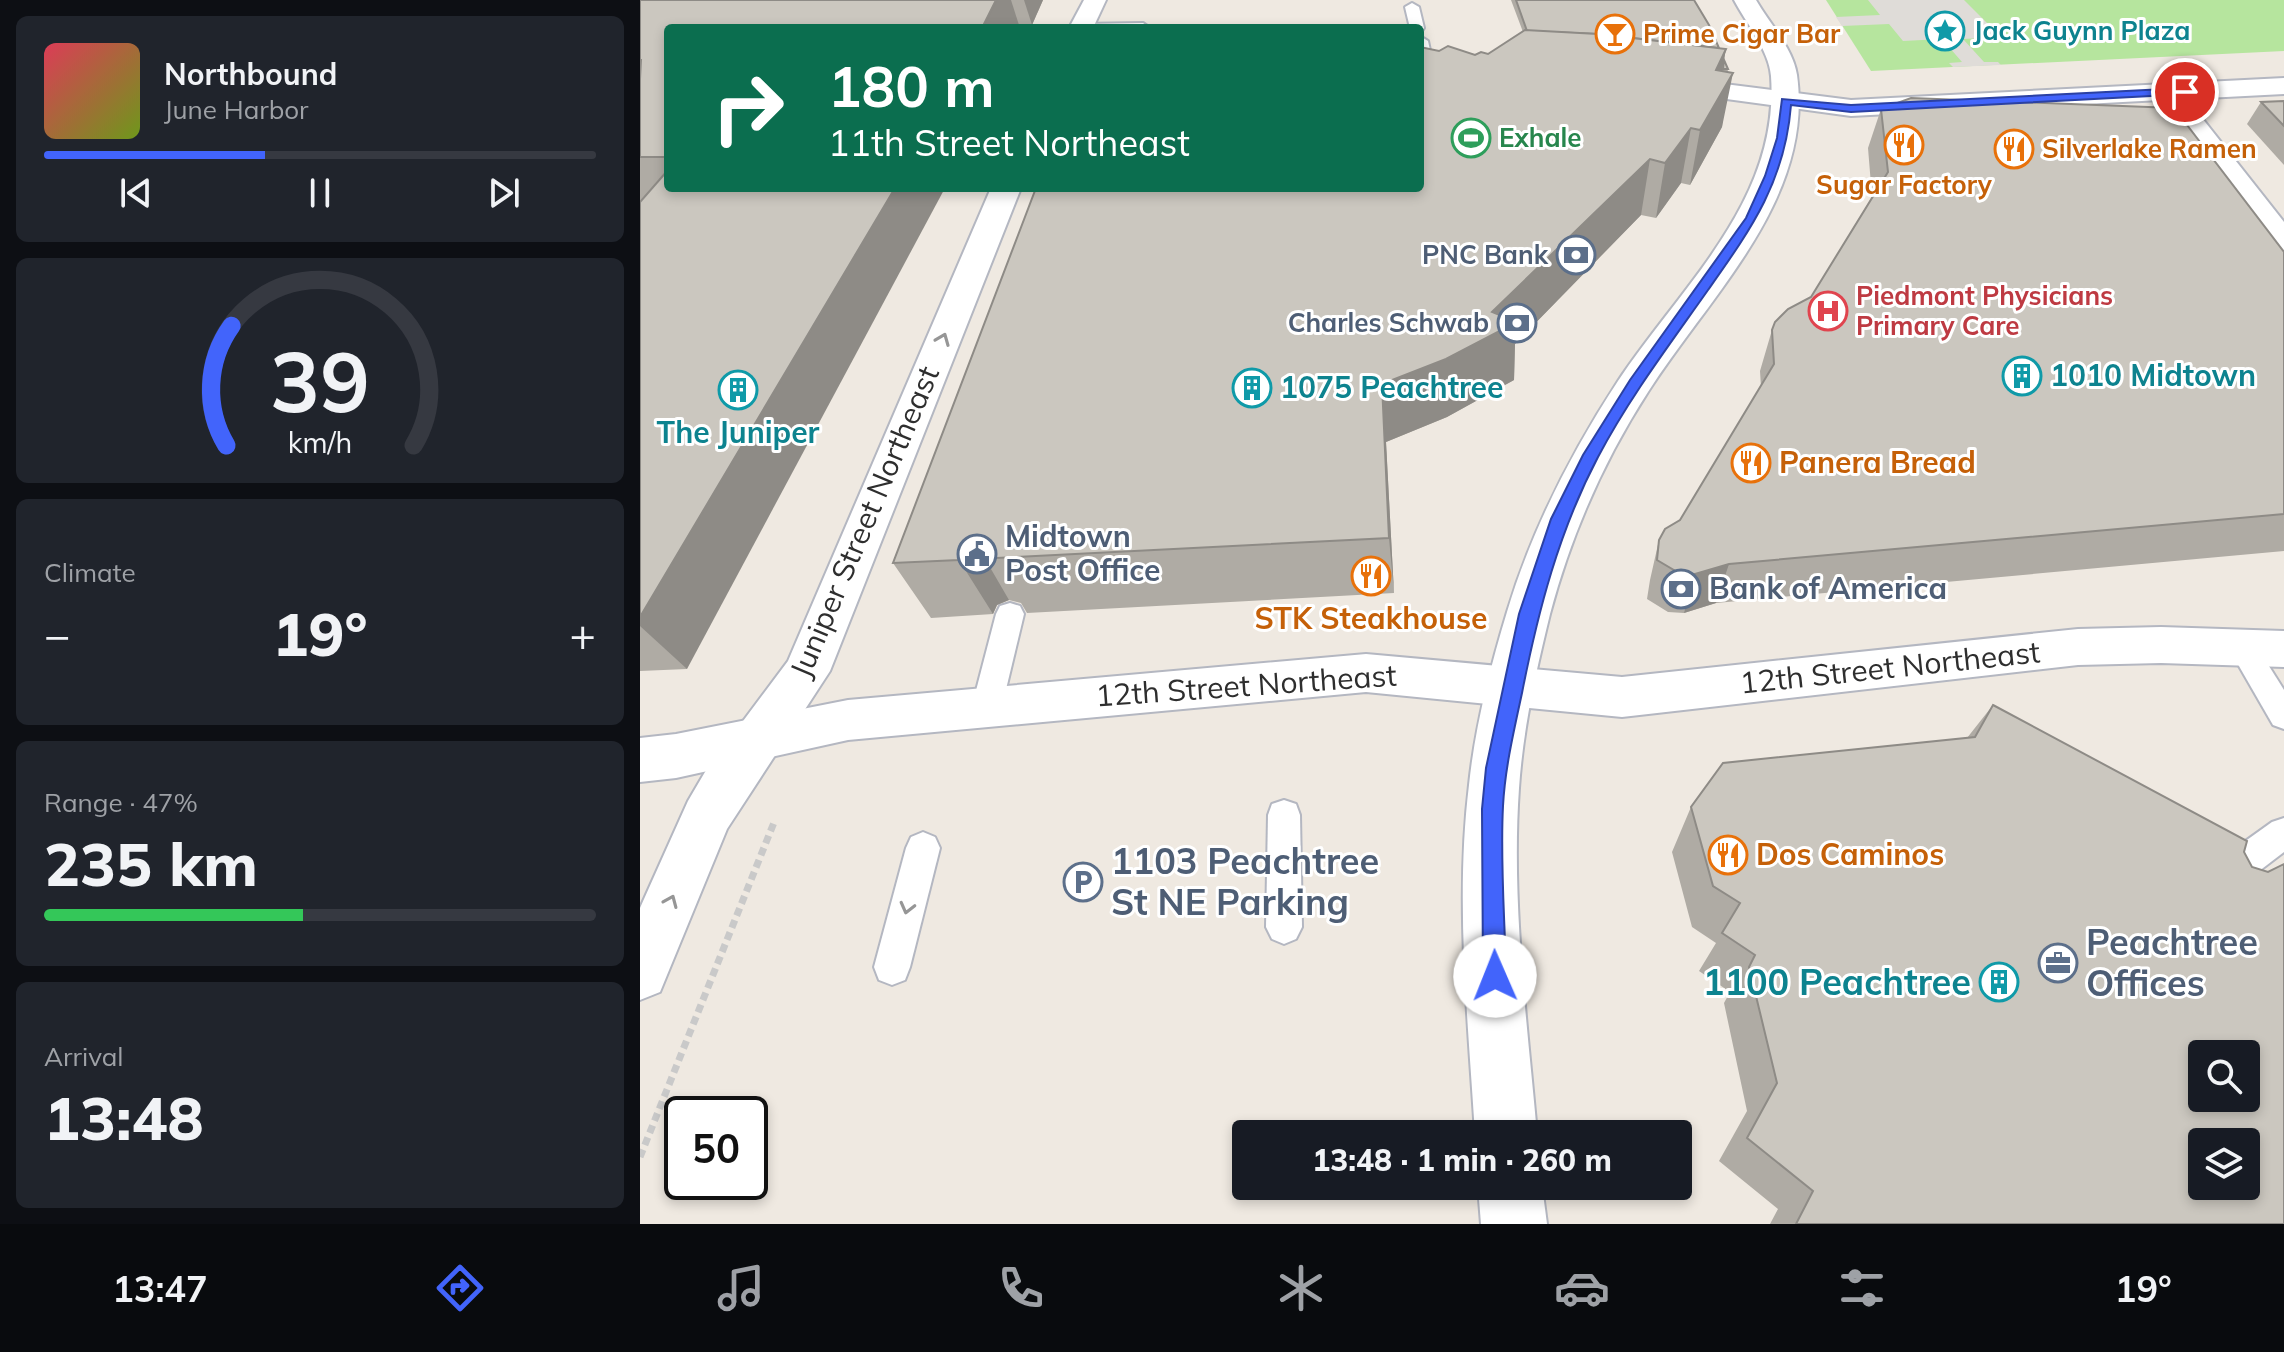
<!DOCTYPE html>
<html lang="en">
<head>
<meta charset="utf-8">
<style>
  body { margin:0; font-family:Mulish,sans-serif; background:#20242c; color:#f1f3f6; height:100vh; display:flex; flex-direction:column; font-size:30px; white-space:nowrap }
  * { box-sizing:border-box; margin:0 }
  p { font-size:26px; color:#9ea1a6 }
  .icon { flex:none; width:44px; height:44px; fill:none; stroke:currentColor; stroke-width:2; stroke-linecap:round; stroke-linejoin:round }
  .map { position:relative; flex:1; overflow:hidden }
  .side { display:flex; flex-direction:column; gap:16px; padding:16px; background:#0d0f14; width:640px }
  .side>* { flex:none }
  .hud { position:absolute; left:24px; top:24px; width:760px; height:168px; border-radius:8px; box-shadow:0 4px 12px #0003; background:#0b6e4f; color:#fff; overflow:hidden }
  .tools { position:absolute; left:1548px; top:1040px; display:grid; gap:16px }
  .tools a { display:grid; place-items:center; width:72px; height:72px; border-radius:8px; background:#171b24; box-shadow:0 4px 12px #0003; font-size:40px }
  .speed { position:absolute; left:24px; top:1096px; display:flex; gap:16px; font-size:40px; font-weight:700; text-align:center }
  .speed>* { display:grid; place-content:center; width:104px; height:104px; border-radius:50%; background:#171b24; box-shadow:0 4px 12px #0003; line-height:1 }
  .speed .limit { border:4px solid #111; border-radius:12px; background:#fff; color:#111 }
  .pin { position:absolute; display:grid; place-items:center; width:68px; height:68px; color:#fff; margin:-34px; border:4px solid #fff; border-radius:50%; box-shadow:0 2px 8px #0007 }
  .me { position:absolute; width:88px; margin:-44px; rotate:359deg; stroke-linejoin:round; filter:drop-shadow(0 0 6px #0008) }
  .turn { display:flex; align-items:center; gap:28px; height:168px; padding:0 32px; font-size:36px }
  .turn .icon { width:104px; height:104px; stroke-width:2.5 }
  .turn b { display:block; font-size:56px; line-height:68px }
  .big { font-size:60px; font-weight:800; line-height:1.1 }
  .side .card { flex:1; display:flex; flex-direction:column; justify-content:center; gap:12px; min-width:0; padding:0 28px; border-radius:12px; background:#20242c }
  .side .dial { align-items:center; gap:0 }
  .dial svg { height:208px; overflow:visible; fill:none; stroke:#363941; stroke-width:7; stroke-linecap:round; text-anchor:middle }
  .dial text { fill:#f1f3f6; stroke:none }
  .song { display:flex; align-items:center; gap:24px }
  .cover { width:96px; height:96px; border-radius:12px; background:linear-gradient(135deg,hsl(350 70% 55%),hsl(80 70% 35%)) }
  .played { height:8px; border-radius:4px; background:linear-gradient(90deg,#4264fb 40%,#363941 40%) }
  .keys { display:flex; justify-content:space-around; direction:ltr }
  .heat { display:flex; justify-content:space-between; align-items:center; font-size:44px; direction:ltr }
  .charge { height:12px; border-radius:6px; background:linear-gradient(90deg,#34c759 47%,#363941 0) }
  .trip { position:absolute; left:592px; top:1120px; width:460px; height:80px; border-radius:8px; background:#171b24; box-shadow:0 4px 12px #0003; font-weight:800; line-height:80px; text-align:center }
  .menu { display:flex; height:128px; justify-content:space-around; align-items:center; background:#090b0e; color:#9ea1a6 }
  .menu .icon { width:56px; height:56px }
  .menu .selected { color:#4264fb }
  .menu b { font-size:36px; color:#f1f3f6 }
  main { display:flex; flex:1; min-height:0 }
  .map>svg:first-child { display:block }
</style>
</head>
<body>
<main>
<section class="side">
<div class="card">
<div class="song"><i class="cover"></i><div><b>Northbound</b><p>June Harbor</p></div></div>
<div class="played"></div>
<div class="keys"><svg class="icon" aria-label="previous" viewBox="0 0 24 24"><path d="M18 5L8 12l10 7zM5 5v14"/></svg><svg class="icon" aria-label="pause" viewBox="0 0 24 24"><path d="M8 5v14M16 5v14"/></svg><svg class="icon" aria-label="next" viewBox="0 0 24 24"><path d="M6 5l10 7-10 7zM19 5v14"/></svg></div>
</div>
<div class="card dial"><svg viewBox="0 0 100 80">
<path d="M14 69A42 42 0 1 1 86 69"/>
<path d="M14 69A42 42 0 0 1 16 23" stroke="#4264fb"/>
<text x="50" y="56" font-size="32" font-weight="700">39</text>
<text x="50" y="72" font-size="11">km/h</text>
</svg></div>
<div class="card"><p>Climate</p>
<div class="heat"><a>−</a><b class="big">19°</b><a>+</a></div>
</div>
<div class="card"><p>Range · 47%</p><b class="big">235 km</b><div class="charge"></div></div>
<div class="card"><p>Arrival</p><b class="big">13:48</b></div>
</section>
<div class="map">
<svg width="1644" height="1224" viewBox="0 0 1644 1224">
  <rect width="100%" height="100%" fill="#efe9e1"/>
  <path fill="#b6e59e" d="M1186,0H1644V51L1231,71Z"/>
  <path fill="#dfdcd8" d="M1228,0H1324L1361,37L1323,39L1344,62H1358L1361,65L1313,67L1309,63L1322,62L1302,39L1263,41L1249,24L1202,26L1196,17L1240,15Z"/>
  <g fill="none" stroke-linecap="round" stroke-linejoin="round">
    <defs>
      <g id="service">
        <path d="M772,3L779,7L784,28L782,31L780,28H770L765,7Z"/>
        <path d="M503,23L510,28H434L441,24Z"/>
        <path d="M780,36L788,41L795,74L787,79L780,75Z"/>
        <path d="M370,603L380,606L384,614L362,706L358,715L347,719L336,715L332,706L356,614L360,606Z"/>
        <path d="M1602,635L1612,639L1644,690V729L1633,725L1588,647L1592,639Z"/>
        <path d="M644,800L656,804L660,815L662,927L656,939L644,944L632,939L626,927L628,815L632,804Z"/>
        <path d="M1644,818V852L1589,894L1577,898L1565,894L1560,882L1565,870L1632,822Z"/>
        <path d="M283,832L295,837L300,848L270,967L265,980L252,985L239,980L234,967L266,848L271,837Z"/>
      </g>
      <g id="minor">
        <path d="M1029,77L1211,100L1644,78V94L1547,99L1644,222V252L1633,250L1521,100L1211,116L1020,90L1016,85L1020,80Z"/>
        <path d="M1521,627L1644,631V667L1521,663L1438,665L982,717L726,692L208,740L36,778L0,782V738L36,734L208,700L726,654L982,677L1438,629Z"/>
      </g>
      <g id="secondary">
        <path d="M444,0H466L453,28H429Z"/>
        <path d="M1094,0H1116C1129,23 1153,48 1157,75C1174,200 1069,296 1008,392C964,460 931,535 910,614C896,671 883,729 879,788C871,902 887,1020 897,1134H835C828,1019 815,900 829,785C835,727 850,668 867,612C892,529 931,453 978,381C1041,286 1140,201 1131,76C1129,50 1106,23 1094,0Z"/>
        <path d="M351,188H381L190,671L87,829L20,992L0,1000V908L48,801L65,772L148,661Z"/>
        <path d="M838,1186H902L907,1224H841Z"/>
      </g>
    </defs>
    <use href="#service" stroke="#b4b7c1" stroke-width="4"/>
    <use href="#minor" stroke="#b4b7c1" stroke-width="4"/>
    <use href="#secondary" stroke="#b4b7c1" stroke-width="4"/>
    <path stroke="#c9c9c9" stroke-width="7" stroke-dasharray="8 5" stroke-linecap="butt" d="M0,1157L135,820"/>
    <use href="#service" fill="#fff" fill-rule="evenodd"/>
    <use href="#minor" fill="#fff" fill-rule="evenodd"/>
    <use href="#secondary" fill="#fff" fill-rule="evenodd"/>
  </g>
  <g fill="#afaba4">
    <path d="M0,0H403L392,25L28,28V188L47,669L0,671Z"/>
    <path d="M871,0H1054L1079,48L1086,49L1084,60L1088,69L1082,127L1050,185L1041,183L1016,218L1001,215L875,344L874,380L807,417L746,442L754,593L387,613L381,603L369,600L357,605L353,614L291,618L253,563L799,51L835,55L848,54L883,32Z"/>
    <path d="M1644,101V165L1607,124L1621,102Z"/>
    <path d="M1241,109L1644,252V551L1076,603L1044,613L1028,612L1007,599L1010,580L1019,540L1040,520L1121,387L1120,371L1132,330L1171,297L1232,197L1228,148Z"/>
    <path d="M1353,705L1604,852L1644,1224H1130L1138,1209L1079,1161L1107,1111L1084,1003L1090,992L1059,971L1076,943L1052,927L1032,852L1051,807L1327,738Z"/>
  </g>
  <g fill="#8e8b86">
    <path d="M356,0H371L379,25L378,28H342Z"/>
    <path d="M384,0H403L392,25Z"/>
    <path d="M1086,49L1076,102L1093,73L1082,127L1050,185L1060,130L1076,70Z"/>
    <path d="M1051,128L1041,183L1016,218L1025,163Z"/>
    <path d="M1010,159L1001,215L875,344L874,380L807,417L746,442L754,593L749,538L742,384L852,312Z"/>
    <path d="M255,188H305L47,669L0,626V617Z"/>
    <path d="M337,545L369,600L357,605L353,614L319,560L324,550Z"/>
    <path d="M1089,564L1076,603L1044,613L1055,574Z"/>
  </g>
  <g fill="#cbc7bf" stroke="#8e8b86" stroke-width="2" fill-rule="evenodd">
    <path d="M0,0H356L342,28H28V157H0V79L1,60H0Z"/>
    <path d="M876,0H1054L1069,25L1079,48L958,34L887,31Z"/>
    <path d="M885,30L958,34L1086,49L1076,70L1093,73L1060,130L1051,128L1025,163L1010,159L852,312L877,322L806,359L742,384L749,538L356,558L350,548L337,545L324,550L319,560L253,563L396,188H780V47L799,51L808,46L835,55L841,52L848,54Z"/>
    <path d="M1084,60L1088,69H1083Z"/>
    <path d="M1271,98L1534,108L1644,252V514L1089,564L1055,574L1039,573L1017,560L1019,540L1025,529L1040,520L1134,364L1132,330L1135,322L1148,309L1171,297L1248,172L1241,109Z"/>
    <path d="M1644,101V126L1621,102Z"/>
    <path d="M28,170V188H255L0,617V202Z"/>
    <path d="M1353,705L1607,841L1604,852L1612,867L1628,872L1644,864V1224H1156L1173,1191L1107,1138L1137,1083L1109,967L1115,955L1082,933L1100,903L1073,886L1051,807L1083,763L1335,737ZM1562,1054H1606V1098H1562ZM1562,1142H1606V1186H1562Z"/>
  </g>
  <defs><path id="oneway-chevron" d="M-2-3.5L2.5 0L-2 3.5" fill="none" stroke-width="1.6" stroke-linecap="round" stroke-linejoin="round" transform="scale(2)"/></defs>
  <g stroke="#969696">
    <use href="#oneway-chevron" transform="translate(303 339) rotate(-68)"/>
    <use href="#oneway-chevron" transform="translate(31 901) rotate(-67)"/>
    <use href="#oneway-chevron" transform="translate(267 908) rotate(104)"/>
  </g>
  <path fill="#4264fb" stroke="#2b41a3" stroke-width="2" d="M1545,88L1550,92L1549,94L1211,112L1151,105C1145,182 1111,229 1068,290C1030,344 989,398 958,457C919,531 898,611 882,693C874,730 865,768 863,806C860,862 865,920 866,976L863,985L855,988L846,985L843,976L842,809L846,768L879,614L911,519L943,455L990,380L1106,218L1125,176L1137,138L1142,99L1211,105Z"/>
  <defs>
    <symbol id="sight-ring" viewBox="-11 -11 22 22"><circle r="9.5" fill="#fff" stroke="#0f9aa8" stroke-width="1.5"/><path d="M0-6L1.8-2.2L6-1.7L2.9 1.2L3.7 5.4L0 3.3L-3.7 5.4L-2.9 1.2L-6-1.7L-1.8-2.2Z" fill="#0f9aa8"/></symbol>
    <symbol id="bar-ring" viewBox="-11 -11 22 22"><circle r="9.5" fill="#fff" stroke="#e8710a" stroke-width="1.5"/><path d="M-6-5H6L.8 .8V4.5H3.5V6h-7V4.5H-.8V.8Z" fill="#e8710a"/></symbol>
    <symbol id="stadium-ring" viewBox="-11 -11 22 22"><circle r="9.5" fill="#fff" stroke="#2e9e5b" stroke-width="1.5"/><path d="M0-5a6.5 5 0 1 0 0 10a6.5 5 0 1 0 0-10ZM-3.5-1.8h7v3.6h-7Z" fill="#2e9e5b"/></symbol>
    <symbol id="restaurant-ring" viewBox="-11 -11 22 22"><circle r="9.5" fill="#fff" stroke="#e8710a" stroke-width="1.5"/><path d="M-5-6h1v4h1v-4h1v4h1v-4h1v5L-1.5 .5V6h-2V.5L-5-1ZM5-6V6H3V1.5H1.5Q1.5-4 5-6Z" fill="#e8710a"/></symbol>
    <symbol id="bank-ring" viewBox="-11 -11 22 22"><circle r="9.5" fill="#fff" stroke="#5c6f8a" stroke-width="1.5"/><path d="M-6-4H6V4H-6ZM0-2.3a2.3 2.3 0 1 0 0 4.6a2.3 2.3 0 1 0 0-4.6Z" fill="#5c6f8a"/></symbol>
    <symbol id="hospital-ring" viewBox="-11 -11 22 22"><circle r="9.5" fill="#fff" stroke="#e0444e" stroke-width="1.5"/><path d="M-5-5h3v3.5h4V-5h3V5h-3V1.5h-4V5h-3Z" fill="#e0444e"/></symbol>
    <symbol id="building-ring" viewBox="-11 -11 22 22"><circle r="9.5" fill="#fff" stroke="#0f9aa8" stroke-width="1.5"/><path d="M-4-6H4V6H1V3H-1V6H-4ZM-2.5-4.3h1.7v1.8h-1.7ZM.8-4.3h1.7v1.8H.8ZM-2.5-1h1.7V.8h-1.7ZM.8-1h1.7V.8H.8Z" fill="#0f9aa8"/></symbol>
    <symbol id="civic-ring" viewBox="-11 -11 22 22"><circle r="9.5" fill="#fff" stroke="#5c6f8a" stroke-width="1.5"/><path d="M-.6-6.5H3V-4.5H.6V-3L4-1V1h2V6H-6V1h2V-1L-.6-3ZM-1.2 2.5V6h2.4V2.5Z" fill="#5c6f8a"/></symbol>
    <symbol id="parking-ring" viewBox="-11 -11 22 22"><circle r="9.5" fill="#fff" stroke="#5c6f8a" stroke-width="1.5"/><path d="M-3.5-5.5H1a3.5 3.5 0 0 1 0 7H-1V5.5H-3.5ZM-1-3.4V-.6H.8a1.4 1.4 0 0 0 0-2.8Z" fill="#5c6f8a"/></symbol>
    <symbol id="office-ring" viewBox="-11 -11 22 22"><circle r="9.5" fill="#fff" stroke="#5c6f8a" stroke-width="1.5"/><path d="M-6-3h4V-5.5h4V-3h4V5H-6ZM-1-4.5V-3h2v-1.5ZM-6 0V1H6V0Z" fill="#5c6f8a"/></symbol>
  </defs>
  <g fill-rule="evenodd">
    <use href="#sight-ring" x="1283" y="9" width="44" height="44"/>
    <use href="#bar-ring" x="953" y="12" width="44" height="44"/>
    <use href="#stadium-ring" x="809" y="116" width="44" height="44"/>
    <use href="#restaurant-ring" x="1242" y="123" width="44" height="44"/>
    <use href="#restaurant-ring" x="1352" y="127" width="44" height="44"/>
    <use href="#bank-ring" x="914" y="233" width="44" height="44"/>
    <use href="#hospital-ring" x="1166" y="289" width="44" height="44"/>
    <use href="#bank-ring" x="855" y="301" width="44" height="44"/>
    <use href="#building-ring" x="1360" y="354" width="44" height="44"/>
    <use href="#building-ring" x="590" y="366" width="44" height="44"/>
    <use href="#building-ring" x="76" y="368" width="44" height="44"/>
    <use href="#restaurant-ring" x="1089" y="441" width="44" height="44"/>
    <use href="#civic-ring" x="315" y="532" width="44" height="44"/>
    <use href="#restaurant-ring" x="709" y="554" width="44" height="44"/>
    <use href="#bank-ring" x="1019" y="567" width="44" height="44"/>
    <use href="#restaurant-ring" x="1066" y="833" width="44" height="44"/>
    <use href="#parking-ring" x="421" y="860" width="44" height="44"/>
    <use href="#office-ring" x="1396" y="941" width="44" height="44"/>
    <use href="#building-ring" x="1337" y="960" width="44" height="44"/>
  </g>
  <g text-anchor="middle" stroke-width="6" stroke-linejoin="round" paint-order="stroke">
    <g font-size="26" font-weight="bold" fill="#0d838f" stroke="#fff" text-anchor="start">
      <text x="1333" y="40">Jack Guynn Plaza</text>
    </g>
    <g font-size="26" font-weight="bold" fill="#c56008" stroke="#fff" text-anchor="start">
      <text x="1003" y="43">Prime Cigar Bar</text>
      <text x="1402" y="158">Silverlake Ramen</text>
      <text x="1264" y="194" text-anchor="middle">Sugar Factory</text>
    </g>
    <g font-size="26" font-weight="bold" fill="#27864d" stroke="#fff" text-anchor="start">
      <text x="859" y="147">Exhale</text>
    </g>
    <g font-size="26" font-weight="bold" fill="#4e5e75" stroke="#fff" text-anchor="end">
      <text x="908" y="264">PNC Bank</text>
      <text x="849" y="332">Charles Schwab</text>
    </g>
    <g font-size="26" font-weight="bold" fill="#be3a42" stroke="#fff" text-anchor="start">
      <text x="1216" y="305">Piedmont Physicians<tspan x="1216" dy="30">Primary Care</tspan></text>
    </g>
    <g font-size="30" font-weight="bold" fill="#0d838f" stroke="#fff" text-anchor="start">
      <text x="1410" y="386">1010 Midtown</text>
      <text x="640" y="398">1075 Peachtree</text>
      <text x="98" y="443" text-anchor="middle">The Juniper</text>
    </g>
    <g font-size="30" font-weight="bold" fill="#c56008" stroke="#fff" text-anchor="start">
      <text x="1139" y="473">Panera Bread</text>
      <text x="731" y="629" text-anchor="middle">STK Steakhouse</text>
      <text x="1116" y="865">Dos Caminos</text>
    </g>
    <g font-size="30" fill="#2e2e2e" stroke="#fff">
      <text transform="translate(225 522) rotate(-67)" y="10">Juniper Street Northeast</text>
      <text transform="translate(1250 668) rotate(-6)" y="10">12th Street Northeast</text>
      <text transform="translate(606 686) rotate(-4)" y="10">12th Street Northeast</text>
    </g>
    <g font-size="30" font-weight="bold" fill="#4e5e75" stroke="#fff" text-anchor="start">
      <text x="365" y="547">Midtown<tspan x="365" dy="34">Post Office</tspan></text>
      <text x="1069" y="599">Bank of America</text>
    </g>
    <g font-size="36" font-weight="bold" fill="#4e5e75" stroke="#fff" text-anchor="start">
      <text x="471" y="874">1103 Peachtree<tspan x="471" dy="41">St NE Parking</tspan></text>
      <text x="1446" y="955">Peachtree<tspan x="1446" dy="41">Offices</tspan></text>
    </g>
    <g font-size="36" font-weight="bold" fill="#0d838f" stroke="#fff" text-anchor="end">
      <text x="1331" y="995">1100 Peachtree</text>
    </g>
  </g>
</svg>
<div class="tools">
<a><svg class="icon" aria-label="search" viewBox="0 0 24 24"><circle cx="10" cy="10" r="6"/><path d="M15 15l6 6"/></svg></a>
<a><svg class="icon" aria-label="layers" viewBox="0 0 24 24"><path d="M12 4l9 5-9 5-9-5zM3 14l9 5 9-5"/></svg></a>
</div>
<div class="speed"><div class="limit">50</div></div>
<div class="pin" style="left:1545px;top:92px;background:#d93025"><svg class="icon" aria-label="arrive" viewBox="0 0 24 24"><path d="M6 21V4h12l-3 4 3 4H6"/></svg></div>
<svg class="me" style="left:855px;top:976px" viewBox="-20 -20 40 40"><circle r="19" fill="#fff"/><path d="M0-13L10 11 0 6-10 11z" fill="#4264fb"/></svg>
<div class="trip">13:48 · 1 min · 260 m</div>
<div class="hud">
<div class="turn"><svg class="icon" aria-label="right" viewBox="0 0 24 24"><path d="M7 20v-9h11M14 6l5 5-5 5"/></svg><div><b>180 m</b>11th Street Northeast</div></div>
</div>
</div>
</main>
<nav class="menu">
<b>13:47</b>
<svg class="icon selected" aria-label="directions" viewBox="0 0 24 24"><path d="M12 3l9 9-9 9-9-9zM9 14v-3h6M13 9l2 2-2 2"/></svg>
<svg class="icon" aria-label="music" viewBox="0 0 24 24"><path d="M9 18V5l10-2v13"/><circle cx="6" cy="18" r="3"/><circle cx="16" cy="16" r="3"/></svg>
<svg class="icon" aria-label="phone" viewBox="0 0 24 24"><path d="M5 4h4l2 5-3 2q2 4 5 5l2-3 5 2v4C11 20 4 13 5 4z"/></svg>
<svg class="icon" aria-label="climate" viewBox="0 0 24 24"><path d="M12 3v18M4 7l16 10M4 17L20 7"/></svg>
<svg class="icon" aria-label="car" viewBox="0 0 24 24"><path d="M5 17H2v-5l4-1 3-4h7l3 4 3 1v5h-3M9 17h6M6 11h13"/><circle cx="7" cy="17" r="2"/><circle cx="17" cy="17" r="2"/></svg>
<svg class="icon" aria-label="filters" viewBox="0 0 24 24"><path d="M4 7h16M4 17h16"/><circle cx="9" cy="7" r="2"/><circle cx="15" cy="17" r="2"/></svg>
<b>19°</b>
</nav>
</body>
</html>
